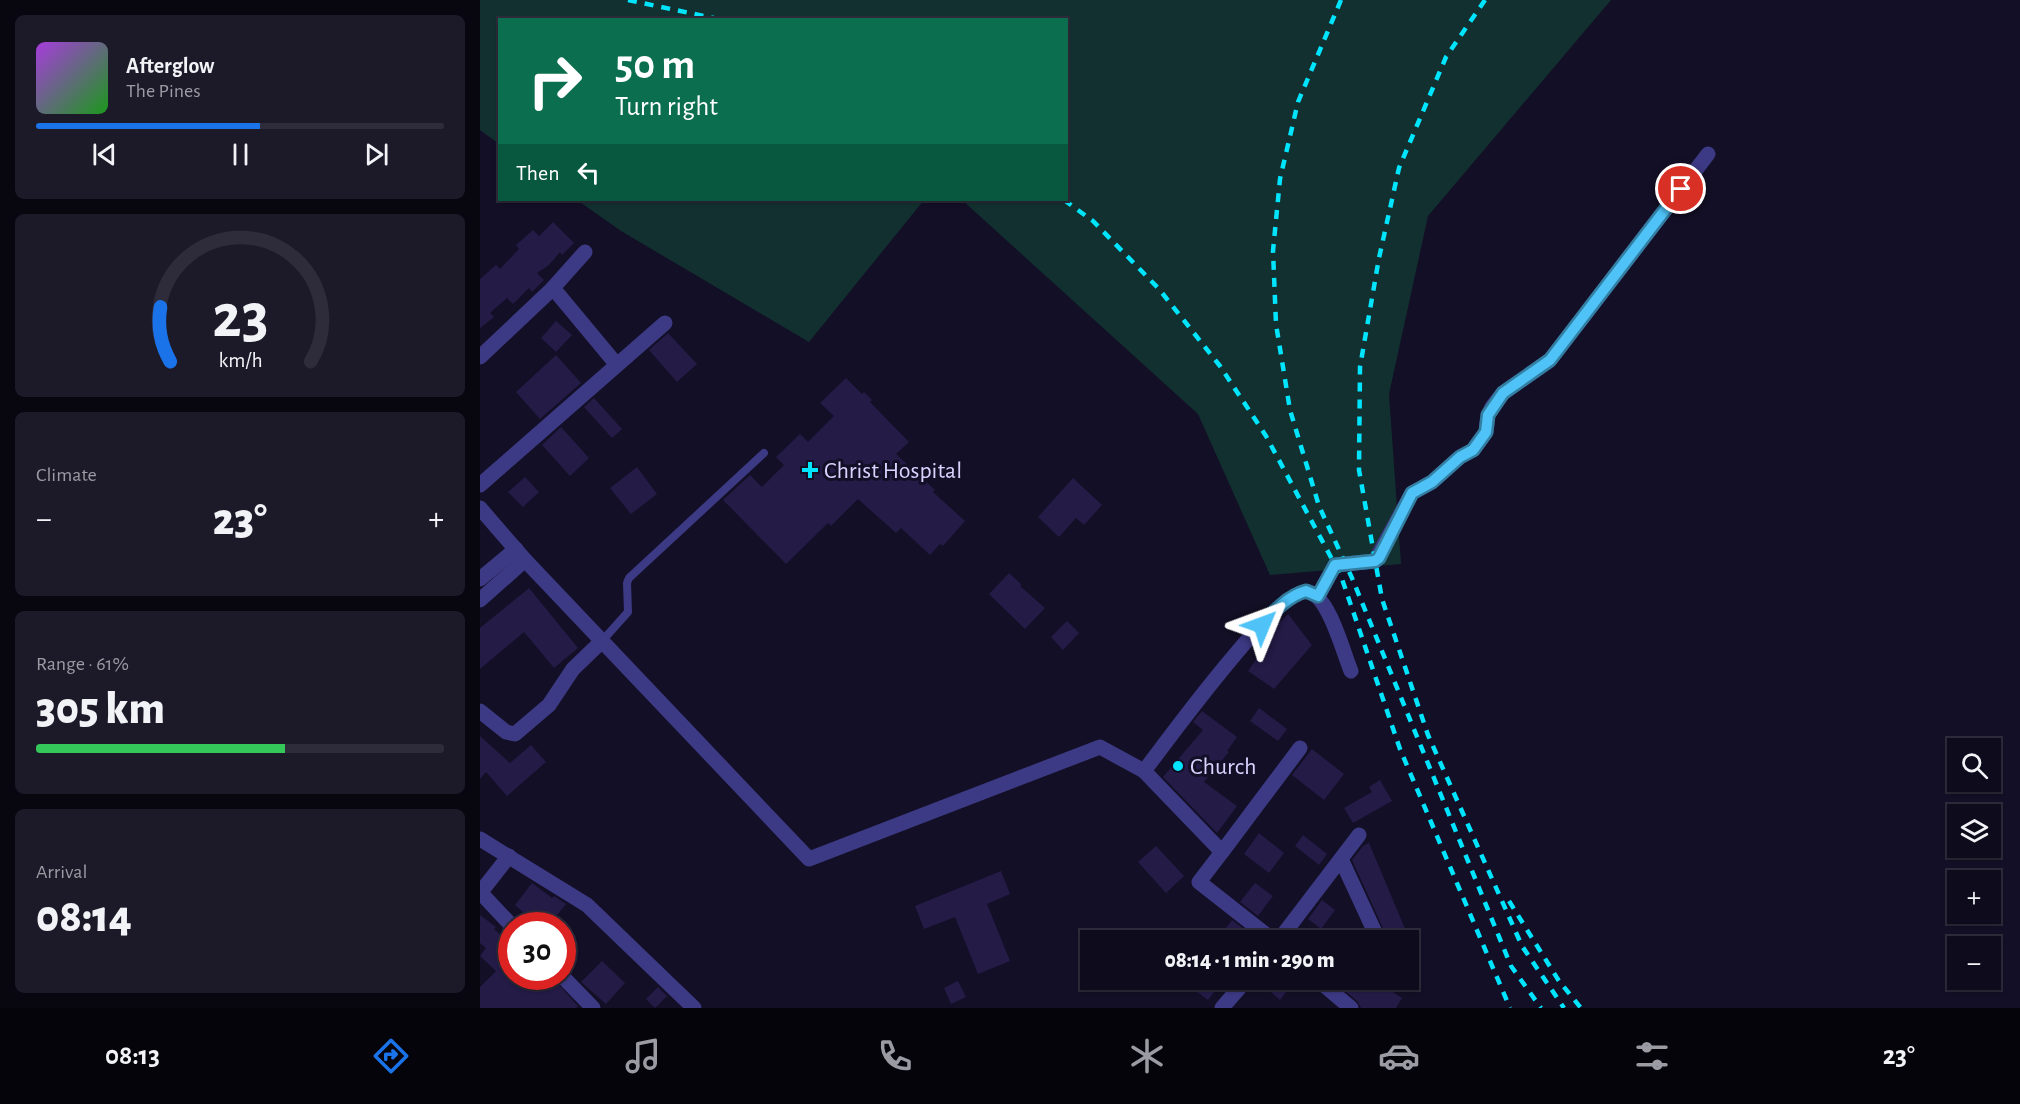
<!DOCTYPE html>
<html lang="en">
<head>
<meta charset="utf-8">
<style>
  body { margin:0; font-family:"Alegreya Sans",sans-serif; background:#1c1929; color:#f1f3f6; height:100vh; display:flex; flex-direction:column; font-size:22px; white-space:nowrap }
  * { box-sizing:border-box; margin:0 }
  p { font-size:20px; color:#9b9ba3 }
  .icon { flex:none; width:33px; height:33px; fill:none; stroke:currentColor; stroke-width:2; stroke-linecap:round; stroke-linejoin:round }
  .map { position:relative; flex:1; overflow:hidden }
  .details { display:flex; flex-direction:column; gap:15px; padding:15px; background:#08060f; width:480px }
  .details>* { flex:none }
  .hud { position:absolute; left:18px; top:18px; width:570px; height:183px; border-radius:0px; box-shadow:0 2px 4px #0004,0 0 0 2px #2e2b3b; background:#0b6e4f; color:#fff; overflow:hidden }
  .tools { position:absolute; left:1467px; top:738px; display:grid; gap:12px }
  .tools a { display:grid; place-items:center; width:54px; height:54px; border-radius:0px; background:#0e0b1c; box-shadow:0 2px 4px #0004,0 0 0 2px #2e2b3b; font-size:30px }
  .speed { position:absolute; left:18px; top:912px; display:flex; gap:12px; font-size:30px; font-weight:700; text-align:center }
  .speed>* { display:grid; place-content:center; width:78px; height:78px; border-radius:50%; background:#0e0b1c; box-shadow:0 2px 4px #0004,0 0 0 2px #2e2b3b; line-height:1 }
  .speed .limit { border:9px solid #d22; background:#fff; color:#111 }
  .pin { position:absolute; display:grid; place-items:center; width:51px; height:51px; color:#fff; margin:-26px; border:3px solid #fff; border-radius:50%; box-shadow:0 2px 6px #0007 }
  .me { position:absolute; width:66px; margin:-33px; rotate:46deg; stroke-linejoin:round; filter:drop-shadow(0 0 4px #0008) }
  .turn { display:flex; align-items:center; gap:21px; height:126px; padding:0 18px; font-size:27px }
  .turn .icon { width:78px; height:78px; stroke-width:2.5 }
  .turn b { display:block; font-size:42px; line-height:51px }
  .then { display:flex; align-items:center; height:57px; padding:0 18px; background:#0003; gap:12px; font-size:22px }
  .big { font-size:45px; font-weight:800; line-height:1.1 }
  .details .tile { flex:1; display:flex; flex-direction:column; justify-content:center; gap:9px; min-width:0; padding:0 21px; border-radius:9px; background:#1c1929 }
  .details .dial { align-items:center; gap:0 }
  .dial svg { height:156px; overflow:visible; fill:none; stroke:#2e2b3b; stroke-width:7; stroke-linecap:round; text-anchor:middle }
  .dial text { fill:#f1f3f6; stroke:none }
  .song { display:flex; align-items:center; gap:18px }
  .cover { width:72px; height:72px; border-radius:9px; background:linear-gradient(135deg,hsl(280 70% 55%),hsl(120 70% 35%)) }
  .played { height:6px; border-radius:3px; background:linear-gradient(90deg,#1a73e8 55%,#2e2b3b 55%) }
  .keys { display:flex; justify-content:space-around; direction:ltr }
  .heat { display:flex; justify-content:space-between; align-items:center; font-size:33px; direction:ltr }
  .charge { height:9px; border-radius:4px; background:linear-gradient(90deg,#34c759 61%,#2e2b3b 0) }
  .trip { position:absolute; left:600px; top:930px; width:339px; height:60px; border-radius:0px; background:#0e0b1c; box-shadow:0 2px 4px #0004,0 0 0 2px #2e2b3b; font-weight:800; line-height:60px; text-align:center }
  .tabs { display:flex; height:96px; justify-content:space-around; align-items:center; background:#06040b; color:#9b9ba3 }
  .tabs .icon { width:42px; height:42px }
  .tabs .on { color:#1a73e8 }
  .tabs b { font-size:27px; color:#f1f3f6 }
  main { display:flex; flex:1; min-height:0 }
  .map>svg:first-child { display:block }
</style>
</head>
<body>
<main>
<section class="details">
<div class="tile">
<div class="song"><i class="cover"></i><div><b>Afterglow</b><p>The Pines</p></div></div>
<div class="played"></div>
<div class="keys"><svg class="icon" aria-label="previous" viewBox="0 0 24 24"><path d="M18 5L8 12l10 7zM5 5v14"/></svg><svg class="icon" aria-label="pause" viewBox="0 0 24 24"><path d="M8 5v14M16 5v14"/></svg><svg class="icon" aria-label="next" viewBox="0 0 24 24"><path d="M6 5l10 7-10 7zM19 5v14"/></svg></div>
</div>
<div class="tile dial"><svg viewBox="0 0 100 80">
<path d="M14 69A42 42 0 1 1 86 69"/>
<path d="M14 69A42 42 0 0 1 9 41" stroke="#1a73e8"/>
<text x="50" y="56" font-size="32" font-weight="700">23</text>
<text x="50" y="72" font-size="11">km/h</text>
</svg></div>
<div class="tile"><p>Climate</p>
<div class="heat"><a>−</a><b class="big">23°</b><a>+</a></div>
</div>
<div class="tile"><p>Range · 61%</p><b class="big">305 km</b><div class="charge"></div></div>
<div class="tile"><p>Arrival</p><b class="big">08:14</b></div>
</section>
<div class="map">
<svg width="1540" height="1008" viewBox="0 0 1540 1008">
  <rect width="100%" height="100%" fill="#130f26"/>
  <g fill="#12302f">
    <path d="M0,0H1131L948,216L909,394L921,564L790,575L718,414L482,200H586V20H20L19,144L0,130Z"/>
    <path d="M97,200H96H444L329,342L141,231Z"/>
  </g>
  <g fill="#241b47">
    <path d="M73,222L94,243L82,255L80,252L69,265L57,273L64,280L52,292L49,288L33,304L27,298L10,313L14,317L0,328V279L16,265L20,269L39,249L36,245L53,230L59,236Z"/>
    <path d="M76,321L92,335L76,352L61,338Z"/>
    <path d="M188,333L217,364L197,382L169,350Z"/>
    <path d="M76,355L101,383L60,419L36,392Z"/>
    <path d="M366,378L382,394L384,392L392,400L390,402L429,442L416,454L455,490L453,492L485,521L463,546L460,544L450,555L421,528L416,533L378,499L351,526L348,523L306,564L243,500L270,475L282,487L304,465L296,457L320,434L328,442L354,416L340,403Z"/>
    <path d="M114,398L142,429L132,438L104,407Z"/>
    <path d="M81,427L109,458L90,476L62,445Z"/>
    <path d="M157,467L177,494L151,514L130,488Z"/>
    <path d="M45,477L59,492L43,507L28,492Z"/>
    <path d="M593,478L622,505L604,525L596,518L579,537L558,517Z"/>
    <path d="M529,573L542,585L540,586L565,608L545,629L509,594Z"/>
    <path d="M49,588L98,648L74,668L44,632L0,669V628Z"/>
    <path d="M808,614L832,645L794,689L768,671L782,651L776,646Z"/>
    <path d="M587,621L599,633L583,650L571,637Z"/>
    <path d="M779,708L807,729L798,741L770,721Z"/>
    <path d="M722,711L757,737L747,751L749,752L724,782L757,806L737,833L683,777L723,730L713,722Z"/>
    <path d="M0,736L30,763L51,745L66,762L27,796L6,772L0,779Z"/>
    <path d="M832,749L864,774L844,800L812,775Z"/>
    <path d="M900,780L912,801L873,823L864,808L892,792L889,787Z"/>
    <path d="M779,833L804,853L789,873L764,854Z"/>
    <path d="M823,835L847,854L839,865L815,846Z"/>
    <path d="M889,843L926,931L908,939L872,860L883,846Z"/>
    <path d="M676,846L704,876L686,893L658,862Z"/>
    <path d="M521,871L530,894L507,904L530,961L498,974L475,917L444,929L435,906Z"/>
    <path d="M52,883L72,898L74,896L86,904L68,926L53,914L50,918L35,905Z"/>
    <path d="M775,883L793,896L778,916L760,902Z"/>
    <path d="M842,900L855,910L841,929L828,919Z"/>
    <path d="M0,915L16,927L14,929L32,945V976H71L98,1006L96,1008H0V987L16,971L0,956L6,948L0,943Z"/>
    <path d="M752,920L778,940H737Z"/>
    <path d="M122,961L145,983L126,1004L101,982Z"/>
    <path d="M701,980H743L728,1000Z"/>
    <path d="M777,980H815L800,1000Z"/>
    <path d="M852,980H895L922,998L916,1008H881L877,1001Z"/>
    <path d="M478,981L486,997L471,1004L464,988Z"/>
    <path d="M178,987L187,996L175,1008L166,999Z"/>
  </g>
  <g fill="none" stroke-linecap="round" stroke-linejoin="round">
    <path stroke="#3d3a85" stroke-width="8" d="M122,641L148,612L147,583L149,578L284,453"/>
    <g stroke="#3d3a85" stroke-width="15">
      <path d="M73,288L137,365"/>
      <path d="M0,357L71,290L105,252"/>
      <path d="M0,485L185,323"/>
      <path d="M45,560L329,859L620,747L664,771L742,852L719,882L793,940"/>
      <path d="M838,596L855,565L895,561L932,493L952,482L980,457L993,450L1006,432L1008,415L1012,407L1023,393L1070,360L1228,154"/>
      <path d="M0,711L26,732L35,734L69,705L93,669L122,641"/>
      <path d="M664,771C685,744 800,584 829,592C849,597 863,652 871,671"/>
      <path d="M0,839L107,905L214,1008"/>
      <path d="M742,852L820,748"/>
      <path d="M861,859L898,939"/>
      <path d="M0,892L32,926"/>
      <path d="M0,893L29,856"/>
      <path d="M799,940L879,835"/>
      <path d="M82,976L113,1008"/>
      <path d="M838,980L871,1008"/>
      <path d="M742,1008L766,980"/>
    </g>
    <g stroke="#3d3a85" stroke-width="15">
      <path d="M0,508L45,560L0,600"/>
      <path d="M0,579L36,549"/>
    </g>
    <g stroke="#00e5ff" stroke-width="4.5" stroke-dasharray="9 8" stroke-linecap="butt">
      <path d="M148,0L243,20"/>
      <path d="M861,0L818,102L800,179L793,251L796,324L810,410L839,506L872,578L1031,966L1061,1008"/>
      <path d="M1005,0L966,57L919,168L899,258L880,367L879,470L902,599L948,735L1042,946L1084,1008"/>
      <path d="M584,200L613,221L679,289L740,366L786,436L861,576L920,749L1030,1008"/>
      <path d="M1029,901L1079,981L1101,1008"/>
    </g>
  </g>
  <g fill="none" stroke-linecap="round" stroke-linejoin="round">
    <defs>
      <path id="route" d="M782,625C794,611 808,596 826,591L838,596L855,565L895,561L899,558L932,493L952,482L980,457L993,450L1006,432L1008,415L1023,393L1070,360L1201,189"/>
    </defs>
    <use href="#route" stroke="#337fa1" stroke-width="15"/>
    <use href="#route" stroke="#4fc3f7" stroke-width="10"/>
  </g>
  <g fill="#00e5ff" stroke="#130f26" stroke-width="2">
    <path d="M327 461h6v6h6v6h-6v6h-6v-6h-6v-6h6z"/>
    <circle cx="698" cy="766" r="6"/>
  </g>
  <g text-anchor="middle" stroke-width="6" stroke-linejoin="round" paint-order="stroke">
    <g font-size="24" fill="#d9d4ff" stroke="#130f26" text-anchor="start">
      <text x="344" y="478">Christ Hospital</text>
      <text x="710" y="774">Church</text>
    </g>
  </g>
</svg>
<div class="tools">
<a><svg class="icon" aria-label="search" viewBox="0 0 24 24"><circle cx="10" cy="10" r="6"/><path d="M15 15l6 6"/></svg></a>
<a><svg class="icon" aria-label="layers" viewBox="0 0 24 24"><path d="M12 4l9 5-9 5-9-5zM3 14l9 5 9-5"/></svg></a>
<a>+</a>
<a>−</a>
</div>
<div class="speed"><div class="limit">30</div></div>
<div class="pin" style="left:1201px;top:189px;background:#d93025"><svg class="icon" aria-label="arrive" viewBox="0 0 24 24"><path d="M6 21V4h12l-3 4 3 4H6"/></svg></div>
<svg class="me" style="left:782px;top:625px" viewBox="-20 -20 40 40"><path d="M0-17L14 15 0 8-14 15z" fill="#4fc3f7" stroke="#fff" stroke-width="4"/></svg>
<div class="trip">08:14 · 1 min · 290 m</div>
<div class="hud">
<div class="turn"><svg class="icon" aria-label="right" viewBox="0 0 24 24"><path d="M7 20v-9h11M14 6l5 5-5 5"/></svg><div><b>50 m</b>Turn right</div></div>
<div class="then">Then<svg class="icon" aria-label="left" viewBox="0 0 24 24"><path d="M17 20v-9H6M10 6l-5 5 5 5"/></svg></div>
</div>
</div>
</main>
<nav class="tabs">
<b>08:13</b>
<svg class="icon on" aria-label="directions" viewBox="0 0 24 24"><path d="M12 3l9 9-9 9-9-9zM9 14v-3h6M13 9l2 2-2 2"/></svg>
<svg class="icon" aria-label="music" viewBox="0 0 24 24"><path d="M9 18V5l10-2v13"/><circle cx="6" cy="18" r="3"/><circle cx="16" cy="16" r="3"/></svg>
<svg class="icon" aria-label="phone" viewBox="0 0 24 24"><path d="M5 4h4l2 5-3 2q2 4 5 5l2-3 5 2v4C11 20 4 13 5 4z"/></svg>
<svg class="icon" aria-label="climate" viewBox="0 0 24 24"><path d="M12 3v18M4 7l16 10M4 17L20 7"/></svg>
<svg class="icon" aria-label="car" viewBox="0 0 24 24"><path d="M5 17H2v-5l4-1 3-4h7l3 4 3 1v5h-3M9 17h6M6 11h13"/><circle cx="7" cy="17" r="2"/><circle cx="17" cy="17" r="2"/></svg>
<svg class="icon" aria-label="filters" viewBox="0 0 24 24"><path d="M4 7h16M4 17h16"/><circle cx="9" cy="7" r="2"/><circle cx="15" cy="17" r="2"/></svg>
<b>23°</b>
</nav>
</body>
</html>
